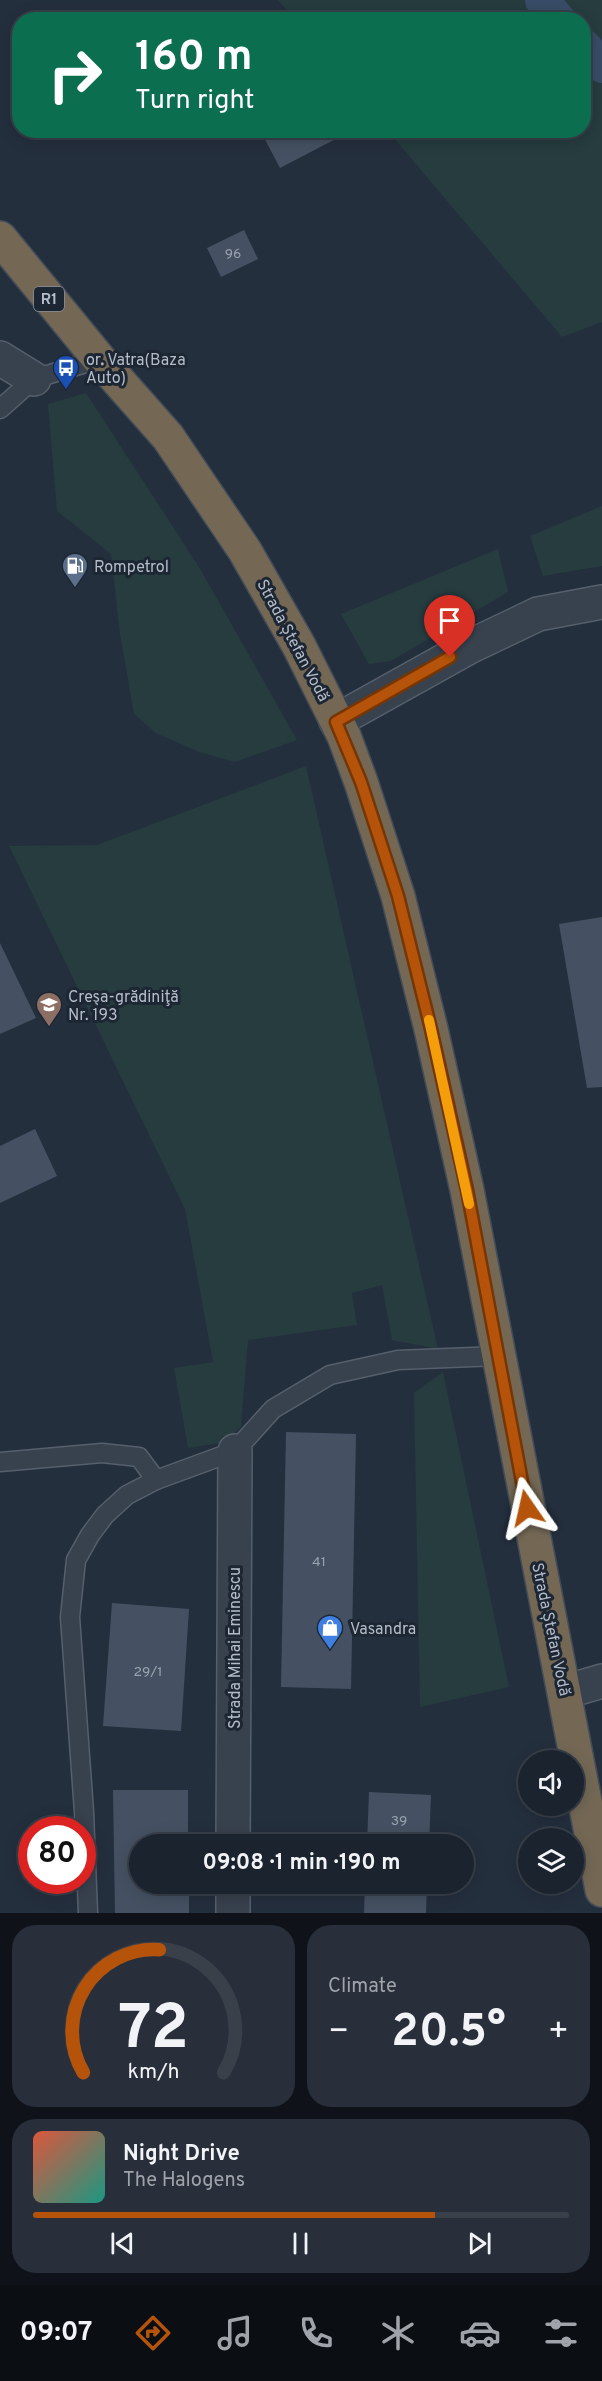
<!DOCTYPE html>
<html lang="en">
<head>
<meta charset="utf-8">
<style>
  body { margin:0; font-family:Overpass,sans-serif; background:#282f3a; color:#f1f3f6; height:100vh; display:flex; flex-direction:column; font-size:22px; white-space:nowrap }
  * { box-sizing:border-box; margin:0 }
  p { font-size:20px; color:#a0a4aa }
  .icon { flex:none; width:33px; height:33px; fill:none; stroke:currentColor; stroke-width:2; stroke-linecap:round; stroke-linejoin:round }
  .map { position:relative; height:1913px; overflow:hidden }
  .panel { display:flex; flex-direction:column; gap:12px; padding:12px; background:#0f1319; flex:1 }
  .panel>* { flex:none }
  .top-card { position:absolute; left:12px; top:12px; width:579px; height:126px; border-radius:24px; box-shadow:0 3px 15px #0003,0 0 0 2px #39404a; background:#0b6e4f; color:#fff; overflow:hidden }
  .tools { position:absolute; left:518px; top:1750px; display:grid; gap:12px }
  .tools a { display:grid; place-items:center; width:66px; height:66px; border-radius:50%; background:#1b232e; box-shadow:0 3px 15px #0003,0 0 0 2px #39404a; font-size:30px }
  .speed { position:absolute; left:18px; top:1816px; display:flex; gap:12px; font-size:30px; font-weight:700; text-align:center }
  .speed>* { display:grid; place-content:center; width:78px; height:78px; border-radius:50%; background:#1b232e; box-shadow:0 3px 15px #0003,0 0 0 2px #39404a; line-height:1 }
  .speed .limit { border:9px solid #d22; background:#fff; color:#111 }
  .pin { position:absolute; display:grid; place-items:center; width:51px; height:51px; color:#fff; margin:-62px -26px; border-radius:50% 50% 50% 0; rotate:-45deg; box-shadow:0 0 6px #0007 }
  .pin .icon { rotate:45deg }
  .me { position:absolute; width:66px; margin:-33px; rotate:349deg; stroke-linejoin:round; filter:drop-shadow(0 0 4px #0008) }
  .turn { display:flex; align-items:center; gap:21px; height:126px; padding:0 24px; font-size:27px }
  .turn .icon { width:78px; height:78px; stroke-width:2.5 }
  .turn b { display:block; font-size:42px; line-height:51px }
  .big { font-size:45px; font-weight:700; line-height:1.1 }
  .panel .widget { flex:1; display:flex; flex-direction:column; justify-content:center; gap:9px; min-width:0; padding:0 21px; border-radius:24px; background:#282f3a }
  .panel .dial { align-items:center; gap:0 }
  .dial svg { height:156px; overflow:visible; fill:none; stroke:#39404a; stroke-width:7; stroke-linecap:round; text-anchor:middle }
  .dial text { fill:#f1f3f6; stroke:none }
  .song { display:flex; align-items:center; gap:18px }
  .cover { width:72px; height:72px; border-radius:9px; background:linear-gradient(135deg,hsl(10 70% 55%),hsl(170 70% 35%)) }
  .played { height:6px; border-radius:3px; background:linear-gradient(90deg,#b45309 75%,#39404a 75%) }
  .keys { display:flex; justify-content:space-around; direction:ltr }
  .heat { display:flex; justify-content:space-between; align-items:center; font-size:33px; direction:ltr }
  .panel .tiles { flex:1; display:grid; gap:12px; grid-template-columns:1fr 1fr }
  .widget:last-child { grid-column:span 2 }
  .trip { position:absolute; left:129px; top:1834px; width:345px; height:60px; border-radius:30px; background:#1b232e; box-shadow:0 3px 15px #0003,0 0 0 2px #39404a; font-weight:700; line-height:60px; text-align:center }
  .tabs { display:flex; height:96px; justify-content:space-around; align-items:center; background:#0b0e12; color:#a0a4aa }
  .tabs .icon { width:42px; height:42px }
  .tabs .on { color:#b45309 }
  .tabs b { font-size:27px; color:#f1f3f6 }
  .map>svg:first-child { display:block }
</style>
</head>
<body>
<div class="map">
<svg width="602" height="1913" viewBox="0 0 602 1913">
  <rect width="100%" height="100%" fill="#242f3e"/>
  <g fill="#263c3f">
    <path d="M278,0H602V322L562,337L388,131L584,130V20L295,19Z"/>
    <path d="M86,393L199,567L297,740L235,762L199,752L156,733L134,714L120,634L111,554L57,511L48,404Z"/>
    <path d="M602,506V566L543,576L530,536Z"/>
    <path d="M498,549L508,592L391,661L369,664L341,614Z"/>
    <path d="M306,766L438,1349L392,1340L382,1285L352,1293L357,1325L248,1340L241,1427L225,1442L188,1448L174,1368L213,1362L185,1209L9,846L97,845Z"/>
    <path d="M443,1372L509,1687L420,1707L414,1393Z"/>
  </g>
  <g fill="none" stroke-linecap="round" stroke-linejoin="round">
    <g stroke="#394c67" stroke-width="34">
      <path d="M542,0L559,20"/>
      <path d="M584,46L602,66"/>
    </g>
  </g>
  <g fill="#455162">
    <path d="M260,130H353L280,168Z"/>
    <path d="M244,230L258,259L221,277L207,248Z"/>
    <path d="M602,917V1087L587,1088L559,924Z"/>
    <path d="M0,943L36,1018L0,1034Z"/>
    <path d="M35,1129L57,1176L0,1203V1146Z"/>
    <path d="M286,1432L356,1434L351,1689L281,1687Z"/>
    <path d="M112,1603L189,1609L181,1731L103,1726Z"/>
    <path d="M113,1790H188V1845H140V1884H189V1913H115Z"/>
    <path d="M369,1792L431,1795L429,1845H367Z"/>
    <path d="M365,1884H427L426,1913H364Z"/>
  </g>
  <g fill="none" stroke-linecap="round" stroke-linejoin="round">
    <defs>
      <g id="lane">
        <path d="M0,409L34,379L99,359"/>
        <path d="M0,1462L102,1453L139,1457L156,1480"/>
        <path d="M88,1913L84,1812L70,1617L76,1560L90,1535L105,1515L127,1495L156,1480L235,1451L273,1409L330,1375L398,1360L498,1356"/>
      </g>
      <g id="street">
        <path d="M0,358L34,379"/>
        <path d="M336,721L469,647L538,614L602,602"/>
        <path d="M565,1692L602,1681"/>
        <path d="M233,1845L235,1451"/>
        <path d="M233,1913V1884"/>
      </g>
      <path id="highway" d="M0,238L99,359L168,437L245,551L299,646L344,736L361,782L398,896L431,1029L467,1190L602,1890"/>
    </defs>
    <use href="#lane" stroke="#565f6c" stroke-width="21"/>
    <use href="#street" stroke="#565f6c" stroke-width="36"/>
    <use href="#highway" stroke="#434c59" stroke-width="36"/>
    <use href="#lane" stroke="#38414e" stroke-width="18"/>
    <use href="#street" stroke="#38414e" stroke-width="33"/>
    <use href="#highway" stroke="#746855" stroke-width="33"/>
  </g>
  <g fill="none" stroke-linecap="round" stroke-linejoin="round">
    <defs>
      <path id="route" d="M450,657L336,722L361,782L398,896L431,1029L467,1190L527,1508"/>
    </defs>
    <use href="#route" stroke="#753606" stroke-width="15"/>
    <use href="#route" stroke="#b45309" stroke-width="10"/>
    <path stroke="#f59e0b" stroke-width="10" d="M429,1020L469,1204"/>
  </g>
  <defs>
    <symbol id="bus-pin" viewBox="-11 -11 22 30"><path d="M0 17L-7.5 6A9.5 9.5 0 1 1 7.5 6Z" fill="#1a4fb4" stroke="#1d2633"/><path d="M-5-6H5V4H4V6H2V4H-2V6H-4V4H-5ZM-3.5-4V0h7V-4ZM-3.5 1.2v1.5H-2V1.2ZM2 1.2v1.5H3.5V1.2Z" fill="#fff"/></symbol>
    <symbol id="fuel-pin" viewBox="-11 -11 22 30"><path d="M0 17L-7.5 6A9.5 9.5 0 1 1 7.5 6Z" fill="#5c6f8a" stroke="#1d2633"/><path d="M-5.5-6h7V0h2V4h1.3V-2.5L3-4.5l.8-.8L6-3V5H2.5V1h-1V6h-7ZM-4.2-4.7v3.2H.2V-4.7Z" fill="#fff"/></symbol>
    <symbol id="school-pin" viewBox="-11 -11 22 30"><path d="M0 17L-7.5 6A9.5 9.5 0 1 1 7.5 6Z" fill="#8d6e63" stroke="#1d2633"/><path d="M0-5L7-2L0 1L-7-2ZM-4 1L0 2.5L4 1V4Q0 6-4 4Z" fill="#fff"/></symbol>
    <symbol id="shop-pin" viewBox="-11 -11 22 30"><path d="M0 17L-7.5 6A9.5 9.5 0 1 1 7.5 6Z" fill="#3f7fe0" stroke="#1d2633"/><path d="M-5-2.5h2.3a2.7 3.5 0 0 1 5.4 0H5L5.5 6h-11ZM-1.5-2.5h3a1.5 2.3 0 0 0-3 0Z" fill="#fff"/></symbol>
  </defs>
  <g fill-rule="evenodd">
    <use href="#bus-pin" x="51" y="353" width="30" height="40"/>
    <use href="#fuel-pin" x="60" y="551" width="30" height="40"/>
    <use href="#school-pin" x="34" y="990" width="30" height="40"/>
    <use href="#shop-pin" x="315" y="1613" width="30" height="40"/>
  </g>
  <g text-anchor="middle" stroke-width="6" stroke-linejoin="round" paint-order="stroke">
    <g font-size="14" fill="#98a1af">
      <text x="233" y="258">96</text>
      <text x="319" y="1566">41</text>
      <text x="148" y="1676">29/1</text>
      <text x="399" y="1825">39</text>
    </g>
    <rect fill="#1d2633" stroke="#878f9c" stroke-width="1.5" x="34" y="287" width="30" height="24" rx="4.5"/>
    <g font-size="15" font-weight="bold" fill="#b4bcc9">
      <text x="49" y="304">R1</text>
    </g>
    <g font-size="16" fill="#b4bcc9" stroke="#1d2633" text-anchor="start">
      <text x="86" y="365">or. Vatra(Baza<tspan x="86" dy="18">Auto)</tspan></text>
      <text x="94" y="572">Rompetrol</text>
      <text x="68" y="1002">Creşa-grădiniţă<tspan x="68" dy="18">Nr. 193</tspan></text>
      <text x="350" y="1634">Vasandra</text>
    </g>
    <g font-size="16" fill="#b4bcc9" stroke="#1d2633">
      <text transform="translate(294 640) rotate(62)" y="6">Strada Ștefan Vodă</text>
      <text transform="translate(552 1629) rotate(78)" y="6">Strada Ștefan Vodă</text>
      <text transform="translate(234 1648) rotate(-90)" y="6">Strada Mihai Eminescu</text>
    </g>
  </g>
</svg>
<div class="tools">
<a><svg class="icon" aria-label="sound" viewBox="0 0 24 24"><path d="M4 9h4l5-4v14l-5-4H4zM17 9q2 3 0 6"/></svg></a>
<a><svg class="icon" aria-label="layers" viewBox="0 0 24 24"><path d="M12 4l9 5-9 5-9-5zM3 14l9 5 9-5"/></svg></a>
</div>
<div class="speed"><div class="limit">80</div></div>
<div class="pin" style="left:450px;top:657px;background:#d93025"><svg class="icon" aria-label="arrive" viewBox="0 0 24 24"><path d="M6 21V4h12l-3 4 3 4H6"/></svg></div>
<svg class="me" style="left:527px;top:1508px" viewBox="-20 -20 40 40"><path d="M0-17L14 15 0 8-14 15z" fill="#b45309" stroke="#fff" stroke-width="4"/></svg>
<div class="trip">09:08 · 1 min · 190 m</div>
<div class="top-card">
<div class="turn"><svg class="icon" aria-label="right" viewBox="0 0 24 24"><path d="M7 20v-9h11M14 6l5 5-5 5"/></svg><div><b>160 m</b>Turn right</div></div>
</div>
</div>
<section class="panel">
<div class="tiles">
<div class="widget dial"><svg viewBox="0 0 100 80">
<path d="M14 69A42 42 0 1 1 86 69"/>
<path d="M14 69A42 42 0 0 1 53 6" stroke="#b45309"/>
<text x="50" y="56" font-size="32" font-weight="700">72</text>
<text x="50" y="72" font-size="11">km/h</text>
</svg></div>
<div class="widget"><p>Climate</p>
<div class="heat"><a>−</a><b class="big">20.5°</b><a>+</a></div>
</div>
<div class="widget">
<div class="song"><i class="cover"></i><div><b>Night Drive</b><p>The Halogens</p></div></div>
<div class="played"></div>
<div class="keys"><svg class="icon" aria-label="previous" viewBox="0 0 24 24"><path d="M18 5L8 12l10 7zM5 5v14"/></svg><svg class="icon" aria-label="pause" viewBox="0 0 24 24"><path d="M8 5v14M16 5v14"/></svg><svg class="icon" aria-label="next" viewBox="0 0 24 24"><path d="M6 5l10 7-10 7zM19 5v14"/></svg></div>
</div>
</div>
</section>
<nav class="tabs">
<b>09:07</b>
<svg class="icon on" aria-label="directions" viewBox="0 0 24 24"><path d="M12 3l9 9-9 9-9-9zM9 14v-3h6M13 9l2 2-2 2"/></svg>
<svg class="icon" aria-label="music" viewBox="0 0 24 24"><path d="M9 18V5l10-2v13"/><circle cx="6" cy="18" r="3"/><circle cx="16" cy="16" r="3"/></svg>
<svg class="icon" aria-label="phone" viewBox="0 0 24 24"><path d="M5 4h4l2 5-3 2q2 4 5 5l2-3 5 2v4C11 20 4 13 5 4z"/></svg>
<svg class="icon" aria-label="climate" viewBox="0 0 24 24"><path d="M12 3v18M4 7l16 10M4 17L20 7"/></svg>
<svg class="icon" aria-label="car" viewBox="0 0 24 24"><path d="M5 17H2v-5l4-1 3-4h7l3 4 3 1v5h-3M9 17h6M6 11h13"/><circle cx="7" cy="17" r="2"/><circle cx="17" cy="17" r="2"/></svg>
<svg class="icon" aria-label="filters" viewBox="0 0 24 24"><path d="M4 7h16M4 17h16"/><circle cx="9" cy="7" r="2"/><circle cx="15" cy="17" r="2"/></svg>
</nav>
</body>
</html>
